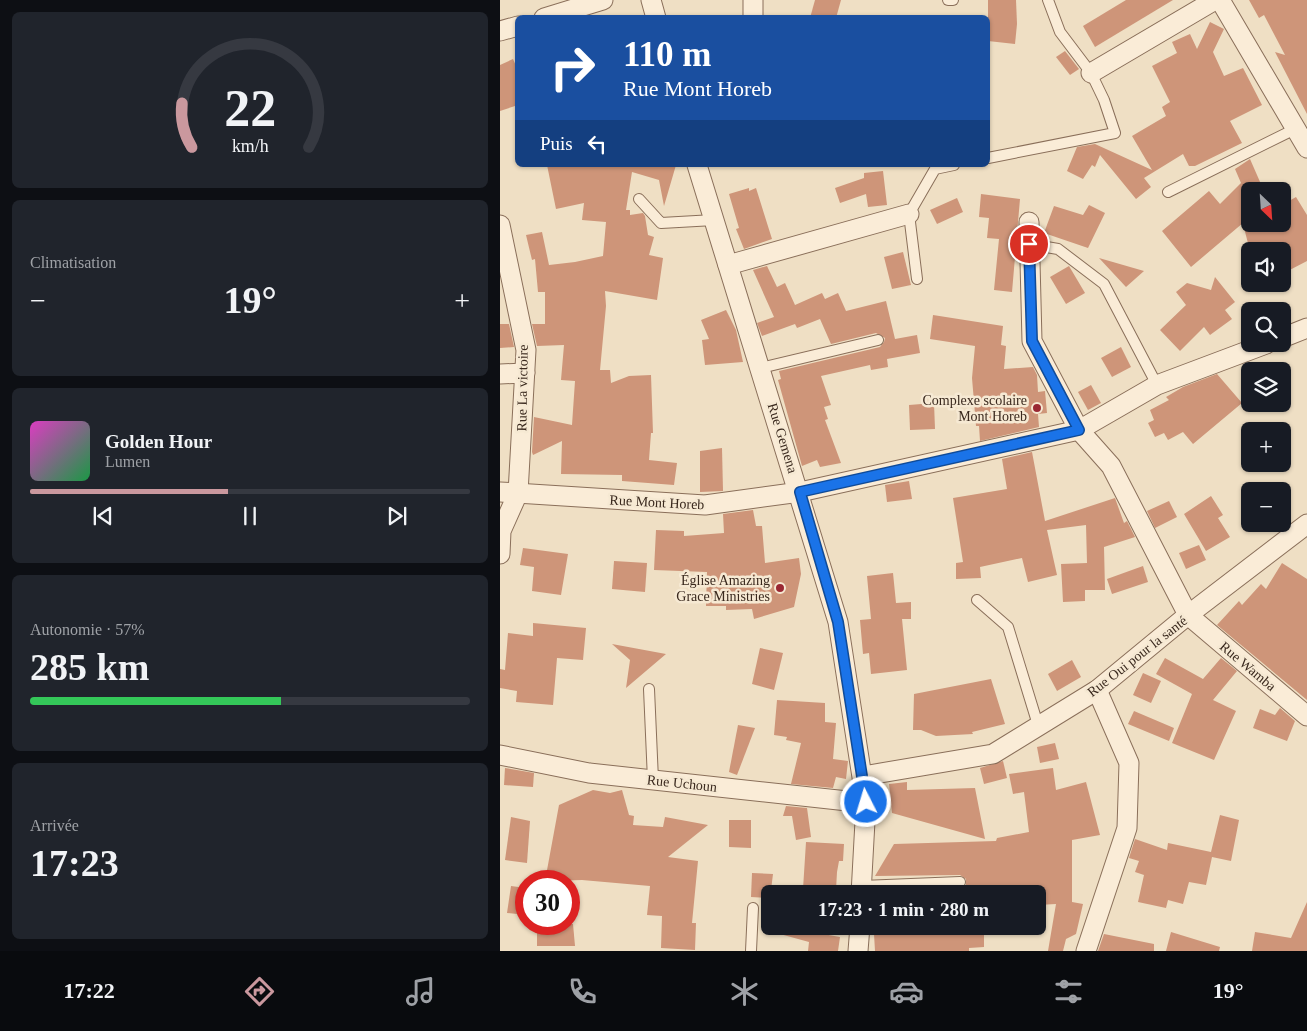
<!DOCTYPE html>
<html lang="fr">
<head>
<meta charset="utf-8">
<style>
  body { margin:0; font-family:"Times New Roman",serif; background:#20242c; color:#f1f3f6; height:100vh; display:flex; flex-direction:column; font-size:19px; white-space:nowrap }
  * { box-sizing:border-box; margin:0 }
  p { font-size:16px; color:#9ea1a6 }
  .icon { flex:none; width:28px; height:28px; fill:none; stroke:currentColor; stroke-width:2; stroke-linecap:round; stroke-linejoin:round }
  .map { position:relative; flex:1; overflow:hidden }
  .details { display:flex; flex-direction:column; gap:12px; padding:12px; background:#0d0f14; width:500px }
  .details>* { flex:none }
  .guide { position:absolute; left:15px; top:15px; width:475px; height:152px; border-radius:8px; box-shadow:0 1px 4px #0004; background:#1a4fa0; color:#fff; overflow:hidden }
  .needle { width:32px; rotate:155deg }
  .buttons { position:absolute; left:741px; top:182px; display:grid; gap:10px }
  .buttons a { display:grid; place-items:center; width:50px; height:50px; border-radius:8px; background:#171b24; box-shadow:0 1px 4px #0004; font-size:25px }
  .speed { position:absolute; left:15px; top:870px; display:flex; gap:10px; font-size:25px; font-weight:700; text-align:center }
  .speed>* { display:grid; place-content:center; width:65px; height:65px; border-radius:50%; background:#171b24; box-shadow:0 1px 4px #0004; line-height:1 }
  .speed .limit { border:8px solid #d22; background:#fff; color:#111 }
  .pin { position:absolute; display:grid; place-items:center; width:42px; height:42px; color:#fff; margin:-21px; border:2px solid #fff; border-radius:50%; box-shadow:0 1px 5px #0007 }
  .me { position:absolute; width:55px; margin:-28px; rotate:355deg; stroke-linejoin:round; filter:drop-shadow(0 0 4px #0008) }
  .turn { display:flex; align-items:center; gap:18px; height:105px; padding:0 25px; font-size:22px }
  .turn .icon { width:65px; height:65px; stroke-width:2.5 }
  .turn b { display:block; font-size:35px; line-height:42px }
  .then { display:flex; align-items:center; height:48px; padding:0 25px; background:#0003; gap:10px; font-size:19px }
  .big { font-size:38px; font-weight:800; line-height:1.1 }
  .details .tile { flex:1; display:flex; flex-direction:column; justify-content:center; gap:8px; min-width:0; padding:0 18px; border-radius:8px; background:#20242c }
  .details .dial { align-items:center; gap:0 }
  .dial svg { height:130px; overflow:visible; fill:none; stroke:#363941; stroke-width:7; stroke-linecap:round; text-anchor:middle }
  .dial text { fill:#f1f3f6; stroke:none }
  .song { display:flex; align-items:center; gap:15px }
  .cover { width:60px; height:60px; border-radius:8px; background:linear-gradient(135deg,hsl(310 70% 55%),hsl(140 70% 35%)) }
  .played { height:5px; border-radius:2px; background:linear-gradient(90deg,#ca989e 45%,#363941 45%) }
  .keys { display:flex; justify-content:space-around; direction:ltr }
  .heat { display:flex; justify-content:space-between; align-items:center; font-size:28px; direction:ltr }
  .charge { height:8px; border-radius:4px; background:linear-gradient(90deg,#34c759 57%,#363941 0) }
  .trip { position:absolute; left:261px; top:885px; width:285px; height:50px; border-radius:8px; background:#171b24; box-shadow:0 1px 4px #0004; font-weight:800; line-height:50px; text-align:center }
  .tabs { display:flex; height:80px; justify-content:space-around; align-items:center; background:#090b0e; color:#9ea1a6 }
  .tabs .icon { width:35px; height:35px }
  .tabs .on { color:#ca989e }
  .tabs b { font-size:22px; color:#f1f3f6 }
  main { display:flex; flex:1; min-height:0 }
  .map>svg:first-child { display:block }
</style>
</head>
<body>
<main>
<section class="details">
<div class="tile dial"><svg viewBox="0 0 100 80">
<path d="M14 69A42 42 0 1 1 86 69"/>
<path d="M14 69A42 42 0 0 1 8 42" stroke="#ca989e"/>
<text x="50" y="56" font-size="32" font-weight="700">22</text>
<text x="50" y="72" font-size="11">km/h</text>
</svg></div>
<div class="tile"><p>Climatisation</p>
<div class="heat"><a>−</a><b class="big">19°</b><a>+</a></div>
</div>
<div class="tile">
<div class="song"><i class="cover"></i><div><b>Golden Hour</b><p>Lumen</p></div></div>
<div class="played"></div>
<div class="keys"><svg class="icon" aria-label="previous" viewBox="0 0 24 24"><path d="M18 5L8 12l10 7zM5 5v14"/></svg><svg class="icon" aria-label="pause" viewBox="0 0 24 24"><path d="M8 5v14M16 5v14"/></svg><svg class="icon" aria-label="next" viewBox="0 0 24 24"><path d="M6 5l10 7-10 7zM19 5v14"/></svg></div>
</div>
<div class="tile"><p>Autonomie · 57%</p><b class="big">285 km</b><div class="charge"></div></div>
<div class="tile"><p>Arrivée</p><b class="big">17:23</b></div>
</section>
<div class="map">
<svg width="807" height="951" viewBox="0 0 807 951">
  <rect width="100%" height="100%" fill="#efdfc4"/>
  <g fill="#ce9579">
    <path d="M315,0H341L336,18H310Z"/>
    <path d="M488,0H516L517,24L515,44L488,41Z"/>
    <path d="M626,0H673L595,47L583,26Z"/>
    <path d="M749,0H807V114L775,52L785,55L764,15L759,18Z"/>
    <path d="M710,22L724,29L713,52L724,76L743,68L762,105L730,121L742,143L695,166H689L683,154L644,178L651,187L636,199L600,155L595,167L592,165L583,179L567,171L577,147L595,144L652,170L632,136L666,116L662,107L670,102L652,66L677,53L672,42L690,34L697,49Z"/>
    <path d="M565,51L579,69L570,75L556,57Z"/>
    <path d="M13,59L17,68L18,105L0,111V65Z"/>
    <path d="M750,159L764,191H750V217L691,267L662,231L709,191L720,204L741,183L735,169Z"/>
    <path d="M47,165H176L164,206L159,180L132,172L126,210H130V215L143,213L145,216L148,235L154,237L149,255L163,258L157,300L105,291L106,306L100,370H110L111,383L129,376L151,375L153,433H151L149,460L177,463L174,485L122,481V475L61,474L62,441L33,455L32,452L34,417L72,425L75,381L61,380L64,345L37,346L32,324H45V292H38L35,259L32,260L26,235L42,232L49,265L75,262L103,256L106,222L82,220L84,203L56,209Z"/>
    <path d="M383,171L387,205L368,207L366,194L340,203L335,188L364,178V173Z"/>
    <path d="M249,188V191L256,188L272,239L244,249L236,229L239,228L229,194Z"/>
    <path d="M481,194L520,199L512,292L494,290L499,239L487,238L489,218L479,217Z"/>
    <path d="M796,197L807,215V261L782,274V251H750L743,224H782V205Z"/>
    <path d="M457,198L463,212L437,224L430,210Z"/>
    <path d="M589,205L605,213L588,248L544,233L554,206L583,215Z"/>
    <path d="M403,252L411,285L392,289L384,257Z"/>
    <path d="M599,258L644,271L626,287Z"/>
    <path d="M267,266L277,287L285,283L295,305L322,293L325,299L338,293L346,311L386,301L395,339L417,335L420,353L387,359L388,367L371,370L370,365L321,376L331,405L324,407L328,419L325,420L341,463L320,467L317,460L302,466L278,380L281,379L279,371L380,347L384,342L385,338L376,333L331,344L320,319L297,328L295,324L262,336L257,323L274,317L253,270Z"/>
    <path d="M569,266L585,293L566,304L550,277Z"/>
    <path d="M715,277L735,302L725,310L732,319L710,335L704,327L680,351L660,330L686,305L676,292L687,283L711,290Z"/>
    <path d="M226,310L236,330L243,362L205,365L202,340L209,339L201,320Z"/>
    <path d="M433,315L503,326L501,345L506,346L504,369L533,367L537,375L538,392L545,391L547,413L538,414L539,427L480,441L479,426H476L472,378L475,346L430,339Z"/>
    <path d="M0,324H9L14,347L0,348Z"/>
    <path d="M621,347L631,367L612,377L601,358Z"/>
    <path d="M717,374L742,403L693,444L683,432L668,440L664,433L655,437L648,423L654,420L650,410L669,400L666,397L683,387Z"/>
    <path d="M591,385L601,403L588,410L578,392Z"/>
    <path d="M434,403L435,429L410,430L409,405Z"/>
    <path d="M222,448L223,491L200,492V451Z"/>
    <path d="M532,452L545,521L615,498L624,523L627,521L635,537L604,547L605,590H585V601L563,602L561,564L587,563L586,525L547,530L557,575L528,582L522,558L480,567L481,578L456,579V563L463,562L453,498L507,489L502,459Z"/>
    <path d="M409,481L412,499L387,502L385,485Z"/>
    <path d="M711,496L723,515L718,518L730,537L706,551L684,514Z"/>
    <path d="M669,501L677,517L655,528L647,511Z"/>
    <path d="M253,510L256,526H262L265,563L299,558L301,574L294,607L254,619L252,609L226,610V606H206L207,572L154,570L156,530L184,531V536L224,533L223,514Z"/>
    <path d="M699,545L706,560L686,569L679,553Z"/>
    <path d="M23,548L68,554L61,595L32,591L34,567L20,565Z"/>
    <path d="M114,561L147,563L145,592L112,589Z"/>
    <path d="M782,563L807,579V700L717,625L739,601L742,605L761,584L766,589Z"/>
    <path d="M643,566L648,582L612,594L607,579Z"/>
    <path d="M393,573L396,603L411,602V619H402L407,670L371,674L369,653L363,654L360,620L371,619L367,576Z"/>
    <path d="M33,623L86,628L83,660L57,658L53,705L16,702L17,691L0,688V669L5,670L8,633L33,636Z"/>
    <path d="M112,644L166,654L126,688L130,660Z"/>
    <path d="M260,648L283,653L274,690L252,684Z"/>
    <path d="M665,658L703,679L721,658L737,671L713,700L736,711L714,760L672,743L692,694L656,674Z"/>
    <path d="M572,660L581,677L557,691L548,674Z"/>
    <path d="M643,673L661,681L651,703L633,695Z"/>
    <path d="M491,679L505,724L472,732L473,734L436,736L421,730H413L414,694Z"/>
    <path d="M277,700L325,703V722L336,723L333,759L348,761L346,779L336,777L333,788L291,784L301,743L286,740L287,737L274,735Z"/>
    <path d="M780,708L795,721L787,741L753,728L760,709L775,715Z"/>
    <path d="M634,711L674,728L669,741L628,724Z"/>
    <path d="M238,725L255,728L237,775L229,772Z"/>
    <path d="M555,743L559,759L540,763L537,747Z"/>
    <path d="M503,761L507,778L484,784L480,768Z"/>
    <path d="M5,768L34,773L33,787L4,785Z"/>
    <path d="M553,768L556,790L586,782L600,835L572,840V902L583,904L576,934L566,939L563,951H548L556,904L538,905V894H431L430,890L463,888L466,885V879L460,875L375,876L394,844L496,841L497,838L529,832L524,792L513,794L509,774Z"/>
    <path d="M407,782V790L475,788L485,839L392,813L389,784Z"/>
    <path d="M93,790L110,793L122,790L129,815L134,816L133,825L163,827L165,817L208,825L168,857L198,861L192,923H196L195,950L161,948L162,916L147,915L150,886L82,880L45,881L59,805Z"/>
    <path d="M286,806L307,808L311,837L296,840L292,816H283Z"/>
    <path d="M720,815L739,820L731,861L712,857L706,885L689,882L683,904L668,900L666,908L638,902L644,875L635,872L639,861L629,858L635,839L667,850L668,843L711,852Z"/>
    <path d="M11,817L30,821L27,863L5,860Z"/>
    <path d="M229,820H251V848L229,847Z"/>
    <path d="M306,842L344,844L343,861H339L337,872L336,890L303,889Z"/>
    <path d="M252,873L273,874L270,898L251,897Z"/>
    <path d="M11,886L26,888V915L7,913Z"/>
    <path d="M807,902V951H752L755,932L791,938Z"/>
    <path d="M37,924H73L75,946H37Z"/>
    <path d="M270,926H324L323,934L340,937L338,951H308L309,942L269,931Z"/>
    <path d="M408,926H484V947L469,948V951H375L374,934L409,931Z"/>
    <path d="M671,932L720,947L719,951H666Z"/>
    <path d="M604,934L654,944V951H598Z"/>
  </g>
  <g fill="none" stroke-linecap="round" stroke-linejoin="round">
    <defs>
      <g id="service">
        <path d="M448,0H453"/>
        <path d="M488,158L615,133L604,100L591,73L560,32L548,0"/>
        <path d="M668,192L795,129"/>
        <path d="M139,199L161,223L214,220"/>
        <path d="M529,244L558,249L604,284L657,385"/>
        <path d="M417,279L409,214L435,169L454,165"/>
        <path d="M261,368L378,340"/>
        <path d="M477,600L508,627L538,725"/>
        <path d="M149,689L153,780"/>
        <path d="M362,886L460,882"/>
        <path d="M251,951L253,908"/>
      </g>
      <g id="minor">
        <path d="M151,0L156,18"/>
        <path d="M253,0V18"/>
        <path d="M720,0L807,148"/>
        <path d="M44,18L103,0"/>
        <path d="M0,31L18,26"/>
        <path d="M591,73L715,0"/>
        <path d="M197,165L338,622L366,803L361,894"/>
        <path d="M529,222L532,341L579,430L611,466L688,615L807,716"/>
        <path d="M0,225L26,350L18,493L1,531L0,554"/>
        <path d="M228,265L409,214"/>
        <path d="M782,338L807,328"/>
        <path d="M0,374L25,373"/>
        <path d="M0,492L205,505L300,492L579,430L657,385L766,344"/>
        <path d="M0,755L89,773L366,803"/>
        <path d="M363,776L493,754L597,690L688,615L807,524"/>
        <path d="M358,951L360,926"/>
        <path d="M586,951L627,828L629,763L597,690"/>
      </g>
    </defs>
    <use href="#service" stroke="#8a6f5a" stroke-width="12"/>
    <use href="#minor" stroke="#8a6f5a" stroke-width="21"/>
    <use href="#service" stroke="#faecd7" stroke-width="10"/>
    <use href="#minor" stroke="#faecd7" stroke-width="19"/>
  </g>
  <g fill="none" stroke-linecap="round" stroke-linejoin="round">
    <defs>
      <path id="route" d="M366,802L338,622L300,492L579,430L532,341L529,244"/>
    </defs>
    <use href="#route" stroke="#114b97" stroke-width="12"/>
    <use href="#route" stroke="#1a73e8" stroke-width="9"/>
  </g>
  <g fill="#9a2833" stroke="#f6e9d3" stroke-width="2">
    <circle cx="537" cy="408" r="5"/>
    <circle cx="280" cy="588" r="5"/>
  </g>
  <g text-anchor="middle" stroke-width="5" stroke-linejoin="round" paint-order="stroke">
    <g font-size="14" fill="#3a291e" stroke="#f6e9d3">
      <text transform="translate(22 388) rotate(-89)" y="5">Rue La victoire</text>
      <text transform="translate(283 438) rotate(73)" y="5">Rue Gemena</text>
      <text transform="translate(157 502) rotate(3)" y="5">Rue Mont Horeb</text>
      <text transform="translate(637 656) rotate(-38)" y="5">Rue Oui pour la santé</text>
      <text transform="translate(748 666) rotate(40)" y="5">Rue Wamba</text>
      <text transform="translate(182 783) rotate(6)" y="5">Rue Uchoun</text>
    </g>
    <g font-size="14" fill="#3a291e" stroke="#f6e9d3" text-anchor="end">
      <text x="527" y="405">Complexe scolaire<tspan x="527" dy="16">Mont Horeb</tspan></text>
      <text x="270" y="585">Église Amazing<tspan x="270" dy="16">Grace Ministries</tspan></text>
    </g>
  </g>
</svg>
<div class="buttons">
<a><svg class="needle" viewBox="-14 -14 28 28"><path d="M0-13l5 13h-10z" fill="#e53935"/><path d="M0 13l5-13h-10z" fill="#9ea1a6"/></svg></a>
<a><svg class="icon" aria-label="sound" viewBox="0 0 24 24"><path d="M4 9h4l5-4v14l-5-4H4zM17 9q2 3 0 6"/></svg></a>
<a><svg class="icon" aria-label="search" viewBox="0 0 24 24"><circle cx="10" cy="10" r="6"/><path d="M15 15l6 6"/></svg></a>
<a><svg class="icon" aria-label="layers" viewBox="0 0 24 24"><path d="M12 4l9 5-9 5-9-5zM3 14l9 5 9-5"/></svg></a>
<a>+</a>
<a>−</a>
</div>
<div class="speed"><div class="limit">30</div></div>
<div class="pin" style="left:529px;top:244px;background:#d93025"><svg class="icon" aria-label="arrive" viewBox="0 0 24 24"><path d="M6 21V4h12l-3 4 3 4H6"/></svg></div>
<svg class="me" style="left:366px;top:802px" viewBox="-20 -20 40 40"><circle r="17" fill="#1a73e8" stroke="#fff" stroke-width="3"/><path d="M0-11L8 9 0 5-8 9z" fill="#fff"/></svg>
<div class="trip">17:23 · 1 min · 280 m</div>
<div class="guide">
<div class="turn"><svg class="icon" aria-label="right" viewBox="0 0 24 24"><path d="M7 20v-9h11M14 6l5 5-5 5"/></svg><div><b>110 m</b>Rue Mont Horeb</div></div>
<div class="then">Puis<svg class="icon" aria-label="left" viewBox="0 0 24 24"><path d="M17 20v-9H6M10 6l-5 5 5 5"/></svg></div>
</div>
</div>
</main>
<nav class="tabs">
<b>17:22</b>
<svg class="icon on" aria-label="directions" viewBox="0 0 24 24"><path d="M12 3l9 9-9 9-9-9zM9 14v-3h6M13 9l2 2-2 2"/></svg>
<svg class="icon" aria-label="music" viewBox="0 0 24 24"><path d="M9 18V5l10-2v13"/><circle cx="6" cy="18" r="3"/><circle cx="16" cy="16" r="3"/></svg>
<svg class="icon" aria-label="phone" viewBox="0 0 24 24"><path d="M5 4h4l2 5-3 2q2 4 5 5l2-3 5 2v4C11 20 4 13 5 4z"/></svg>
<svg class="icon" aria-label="climate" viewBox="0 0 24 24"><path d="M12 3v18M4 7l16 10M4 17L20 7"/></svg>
<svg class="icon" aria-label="car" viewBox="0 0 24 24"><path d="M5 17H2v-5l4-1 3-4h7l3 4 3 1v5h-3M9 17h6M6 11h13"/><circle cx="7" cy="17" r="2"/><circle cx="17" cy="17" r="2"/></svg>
<svg class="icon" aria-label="filters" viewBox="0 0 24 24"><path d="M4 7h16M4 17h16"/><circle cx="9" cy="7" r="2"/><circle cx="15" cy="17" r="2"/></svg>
<b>19°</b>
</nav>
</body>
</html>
